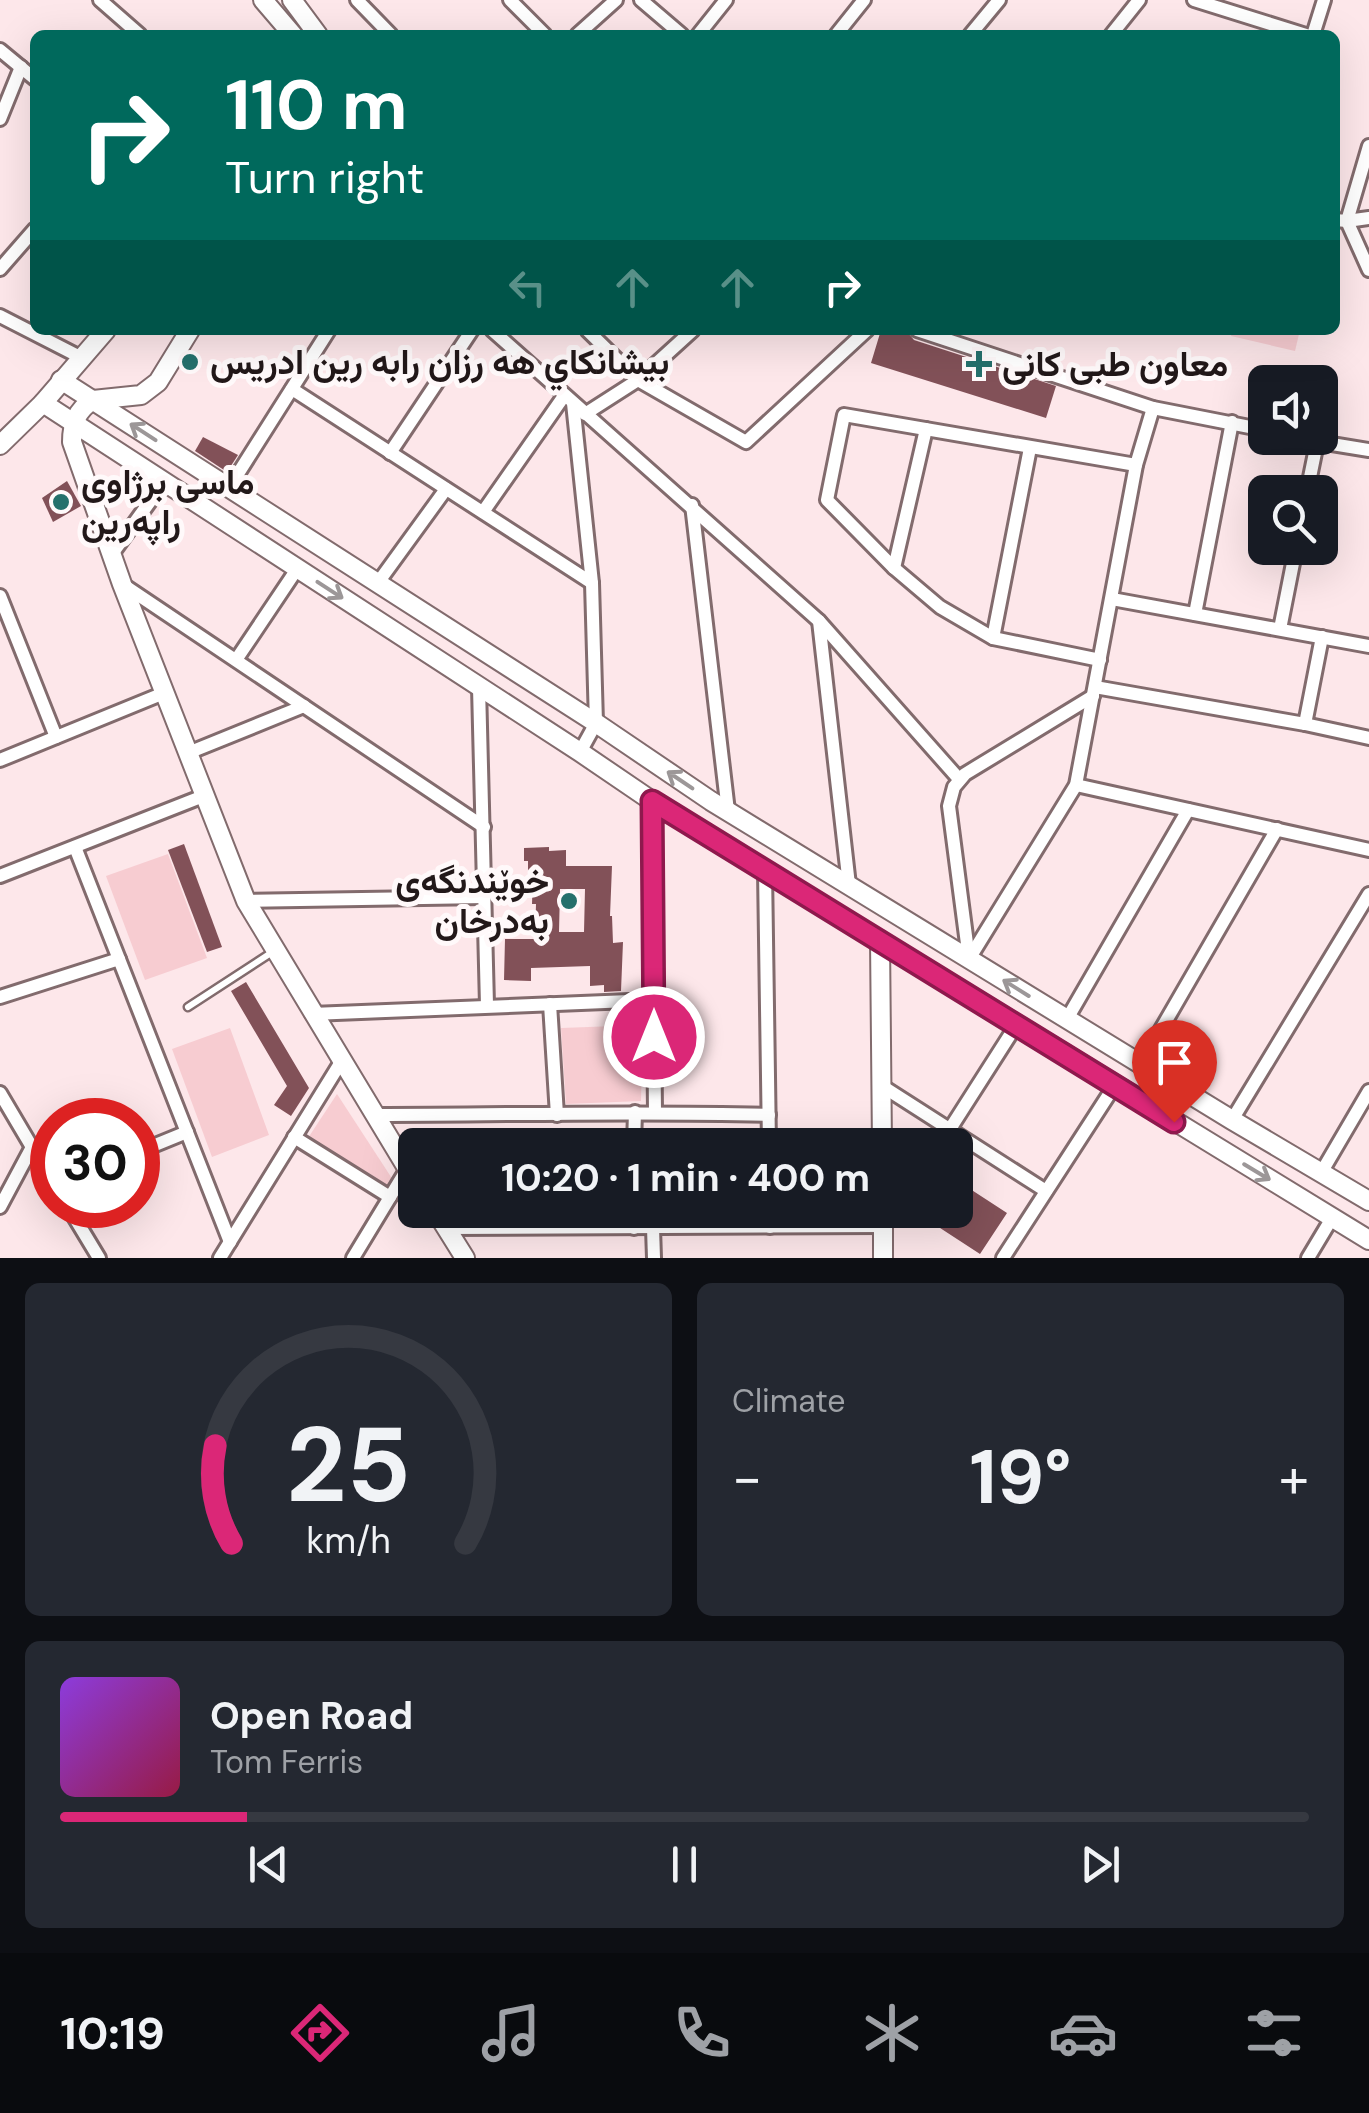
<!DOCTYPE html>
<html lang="en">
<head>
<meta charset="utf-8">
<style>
  body { margin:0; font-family:"DM Sans",Vazirmatn,sans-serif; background:#242831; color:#f1f3f6; height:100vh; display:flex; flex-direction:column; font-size:38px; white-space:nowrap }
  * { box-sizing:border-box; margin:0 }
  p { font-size:32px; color:#9ea1a6 }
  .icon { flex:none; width:55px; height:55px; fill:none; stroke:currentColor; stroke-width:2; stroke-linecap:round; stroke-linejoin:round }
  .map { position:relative; height:1258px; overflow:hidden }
  .side { display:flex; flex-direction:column; gap:25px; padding:25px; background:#0d0f14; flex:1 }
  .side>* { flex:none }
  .top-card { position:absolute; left:30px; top:30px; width:1310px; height:305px; border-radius:15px; box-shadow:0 10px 40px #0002; background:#00695c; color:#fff; overflow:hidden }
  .tools { position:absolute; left:1248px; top:365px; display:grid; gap:20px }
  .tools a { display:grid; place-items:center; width:90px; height:90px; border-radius:15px; background:#171b24; box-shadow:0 10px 40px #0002; font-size:50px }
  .speed { position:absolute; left:30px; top:1098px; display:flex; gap:20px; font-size:50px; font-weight:700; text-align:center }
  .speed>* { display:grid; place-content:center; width:130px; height:130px; border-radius:50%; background:#171b24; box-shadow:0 10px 40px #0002; line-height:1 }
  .speed .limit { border:15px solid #d22; background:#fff; color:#111 }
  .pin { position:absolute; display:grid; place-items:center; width:85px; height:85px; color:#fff; margin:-102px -42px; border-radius:50% 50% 50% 0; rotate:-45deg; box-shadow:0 0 10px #0007 }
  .pin .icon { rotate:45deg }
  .me { position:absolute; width:110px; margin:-55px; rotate:0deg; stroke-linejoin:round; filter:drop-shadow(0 0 8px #0008) }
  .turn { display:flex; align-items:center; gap:35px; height:210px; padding:0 30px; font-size:45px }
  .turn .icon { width:130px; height:130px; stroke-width:2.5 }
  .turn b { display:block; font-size:70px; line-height:85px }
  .lanes { display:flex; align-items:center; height:95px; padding:0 30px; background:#0003; justify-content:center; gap:50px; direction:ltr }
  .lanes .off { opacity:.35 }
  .big { font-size:75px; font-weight:700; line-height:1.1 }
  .side .tile { flex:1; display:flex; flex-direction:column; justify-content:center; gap:15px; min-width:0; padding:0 35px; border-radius:15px; background:#242831 }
  .side .dial { align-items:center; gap:0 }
  .dial svg { height:260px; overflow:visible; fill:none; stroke:#363941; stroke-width:7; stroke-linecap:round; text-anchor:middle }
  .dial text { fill:#f1f3f6; stroke:none }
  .song { display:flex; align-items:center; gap:30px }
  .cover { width:120px; height:120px; border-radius:15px; background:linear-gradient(135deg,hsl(270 70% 55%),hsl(340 70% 35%)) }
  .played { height:10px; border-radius:5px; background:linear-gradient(90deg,#db2777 15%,#363941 15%) }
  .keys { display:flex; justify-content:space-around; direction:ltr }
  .heat { display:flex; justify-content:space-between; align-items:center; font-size:55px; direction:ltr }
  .side .tiles { flex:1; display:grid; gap:25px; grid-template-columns:1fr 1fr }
  .tile:last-child { grid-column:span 2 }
  .trip { position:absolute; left:398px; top:1128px; width:575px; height:100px; border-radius:15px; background:#171b24; box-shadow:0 10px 40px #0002; font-weight:700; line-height:100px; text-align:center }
  .tab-bar { display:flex; height:160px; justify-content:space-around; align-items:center; background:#090b0e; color:#9ea1a6 }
  .tab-bar .icon { width:70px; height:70px }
  .tab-bar .selected { color:#db2777 }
  .tab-bar b { font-size:45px; color:#f1f3f6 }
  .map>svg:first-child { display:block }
</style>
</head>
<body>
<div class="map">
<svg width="1369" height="1258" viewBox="0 0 1369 1258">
  <rect width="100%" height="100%" fill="#fde7ea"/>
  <g fill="#f7ccd1">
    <path d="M1233,330H1300L1295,351L1231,336Z"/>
    <path d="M168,854L207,958L145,980L106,876Z"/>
    <path d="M643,1025L641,1101L566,1104L561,1028Z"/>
    <path d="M230,1028L269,1135L212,1157L172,1049Z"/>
    <path d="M337,1094L393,1180L387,1188L308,1138Z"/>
  </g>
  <g fill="#825158" fill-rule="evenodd">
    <path d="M881,330H897L908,333L914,340L1056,386L1046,418L871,363Z"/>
    <path d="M203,437L238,455L227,472L195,451Z"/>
    <path d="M67,481L81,506L53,522L42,498Z"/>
    <path d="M184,844L222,947L207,952L168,850Z"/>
    <path d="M549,847V851L566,850V866H612L610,916H612L613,943L623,942L621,991L604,992V985L590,986V966L531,968V981L504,980L505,939H535L536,904H532L533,874L528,873V861H524V848ZM560,889H585L584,932H559Z"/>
    <path d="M246,982L309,1088L291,1116L274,1105L287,1086L231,991Z"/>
    <path d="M964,1185L1007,1213L980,1254L937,1226L947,1210H955V1198Z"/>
  </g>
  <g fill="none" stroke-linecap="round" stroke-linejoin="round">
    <defs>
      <path id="lane" d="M188,1007L274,951"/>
      <g id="street">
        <path d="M100,0L140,35"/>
        <path d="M357,0L391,35"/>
        <path d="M510,0L545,35"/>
        <path d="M641,0L682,35"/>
        <path d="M1194,0L1306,35"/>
        <path d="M577,35L616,0"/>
        <path d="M698,35L726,0"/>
        <path d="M836,35L864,0"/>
        <path d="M970,35L999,0"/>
        <path d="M1111,35L1139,0"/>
        <path d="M1313,35L1324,0"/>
        <path d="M0,50L35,79"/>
        <path d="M0,119L21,67"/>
        <path d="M1369,146L1347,221L1369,270"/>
        <path d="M1335,220L1347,221L1369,218"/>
        <path d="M0,269L35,229"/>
        <path d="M0,316L82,358"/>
        <path d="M492,330L819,621L959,779"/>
        <path d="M587,330L638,380L746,442L867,330"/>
        <path d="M917,330L1153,408L1265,430"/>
        <path d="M292,389L592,583"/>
        <path d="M573,403L592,583L596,723L580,752"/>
        <path d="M585,414L638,380L693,330"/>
        <path d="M1295,438L1369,450"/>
        <path d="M390,453L472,330"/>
        <path d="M229,488L329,330"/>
        <path d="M1307,492L1317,443"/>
        <path d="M692,505L728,811"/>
        <path d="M483,512L564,396"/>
        <path d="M112,554L164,482"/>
        <path d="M894,568L926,429"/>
        <path d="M122,584L484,827"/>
        <path d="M377,584L446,489"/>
        <path d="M0,596L56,737"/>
        <path d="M1112,599L1369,646"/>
        <path d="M1195,614L1232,422"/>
        <path d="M819,621L849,885"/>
        <path d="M1280,629L1296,548"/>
        <path d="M993,638L1030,448"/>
        <path d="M236,660L297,569"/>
        <path d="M1100,660L993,638L940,607L894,568L827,500L844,415L1136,465"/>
        <path d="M479,687L487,1005"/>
        <path d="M1095,687L1305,724L1369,738"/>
        <path d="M1305,724L1322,637"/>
        <path d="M188,753L304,706"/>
        <path d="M0,760L164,693"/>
        <path d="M1076,785L1369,850"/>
        <path d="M652,801L655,1112"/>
        <path d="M75,847L230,1242"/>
        <path d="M765,870L769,1145"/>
        <path d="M0,876L206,795"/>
        <path d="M246,901L485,897"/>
        <path d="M969,959L1076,785L1136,465L1153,408"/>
        <path d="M969,959L949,806L954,787L965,774L1093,696"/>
        <path d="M0,997L119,959"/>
        <path d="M550,1004L557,1115"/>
        <path d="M312,1014L654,1000"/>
        <path d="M1067,1019L1188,810"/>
        <path d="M1141,1064L1277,829"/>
        <path d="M882,1086L1046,1191"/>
        <path d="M0,1093L52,1181"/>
        <path d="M376,1115C507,1115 638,1111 769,1115"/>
        <path d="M1232,1120L1369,894"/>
        <path d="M950,1129L1017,1024"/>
        <path d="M294,1137L390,1197"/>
        <path d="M634,1145L635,1112"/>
        <path d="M138,1152L187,1132"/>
        <path d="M1321,1173L1369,1091"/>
        <path d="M67,1205L99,1258"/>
        <path d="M0,1207L32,1147"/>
        <path d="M770,1210V1227"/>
        <path d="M447,1228L883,1226"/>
        <path d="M634,1228V1210"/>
        <path d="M653,1228L654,1258"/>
        <path d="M220,1258L341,1062"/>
        <path d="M353,1258L407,1169"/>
        <path d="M1003,1258L1115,1085"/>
        <path d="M1308,1258L1332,1218"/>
      </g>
      <g id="secondary">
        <path d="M263,0L293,35"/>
        <path d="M292,0L318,35"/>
        <path d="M190,330L158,382L141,395L93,400C77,410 72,423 72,442L122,584L246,901L415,1181"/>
        <path d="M61,380L596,723L711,801L1232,1120L1369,1201"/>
        <path d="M43,403L580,752L652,801L1369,1240"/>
        <path d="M0,445L43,403L106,330"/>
        <path d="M880,940L882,1145"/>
        <path d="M435,1210L465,1258"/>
        <path d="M883,1210V1258"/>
      </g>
    </defs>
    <use href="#lane" stroke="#826b6d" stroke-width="11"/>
    <use href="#street" stroke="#826b6d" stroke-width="18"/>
    <use href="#secondary" stroke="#826b6d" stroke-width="22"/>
    <use href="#lane" stroke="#fff" stroke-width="6"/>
    <use href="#street" stroke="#fff" stroke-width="12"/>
    <use href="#secondary" stroke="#fff" stroke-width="18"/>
  </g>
  <defs><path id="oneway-shaft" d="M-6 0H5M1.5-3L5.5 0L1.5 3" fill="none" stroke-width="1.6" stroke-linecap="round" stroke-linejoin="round" transform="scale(2.5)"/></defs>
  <g stroke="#9c9798">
    <use href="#oneway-shaft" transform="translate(143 432) rotate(-147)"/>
    <use href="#oneway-shaft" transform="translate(330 590) rotate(33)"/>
    <use href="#oneway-shaft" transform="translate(680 780) rotate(-146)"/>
    <use href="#oneway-shaft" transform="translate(1016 988) rotate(-148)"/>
    <use href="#oneway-shaft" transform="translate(1257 1172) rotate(31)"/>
  </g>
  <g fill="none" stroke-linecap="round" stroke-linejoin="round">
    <defs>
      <path id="route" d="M654,1037L652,801L1174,1122"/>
    </defs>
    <use href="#route" stroke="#8e194d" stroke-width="25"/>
    <use href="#route" stroke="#db2777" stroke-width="18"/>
  </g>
  <g fill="#25706c" stroke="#fff9fa" stroke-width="4">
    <circle cx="190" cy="362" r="10"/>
    <path d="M974 349h10v10h10v10h-10v10h-10v-10h-10v-10h10z"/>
    <circle cx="61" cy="502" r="10"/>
    <circle cx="569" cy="901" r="10"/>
  </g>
  <g text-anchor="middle" stroke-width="10" stroke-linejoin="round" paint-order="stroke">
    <g font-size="35" font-weight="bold" fill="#221819" stroke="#fff9fa" text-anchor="start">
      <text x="210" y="374">بيشانكاي هه رزان رابه رين ادريس</text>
      <text x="1002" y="376">معاون طبی کانی</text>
      <text x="81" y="494">ماسی برژاوی<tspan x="81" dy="40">راپەرین</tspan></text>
      <text x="549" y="893" text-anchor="end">خوێندنگەی<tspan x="549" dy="40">بەدرخان</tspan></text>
    </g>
  </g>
</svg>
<div class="tools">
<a><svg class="icon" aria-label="sound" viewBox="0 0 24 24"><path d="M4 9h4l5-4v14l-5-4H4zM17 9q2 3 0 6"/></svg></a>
<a><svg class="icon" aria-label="search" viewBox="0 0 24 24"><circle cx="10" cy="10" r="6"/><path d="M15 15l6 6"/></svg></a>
</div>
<div class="speed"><div class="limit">30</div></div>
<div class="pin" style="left:1174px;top:1122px;background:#d93025"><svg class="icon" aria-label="arrive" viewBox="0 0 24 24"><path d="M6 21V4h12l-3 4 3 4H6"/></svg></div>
<svg class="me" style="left:654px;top:1037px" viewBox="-20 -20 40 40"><circle r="17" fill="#db2777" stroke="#fff" stroke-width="3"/><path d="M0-11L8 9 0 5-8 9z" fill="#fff"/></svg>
<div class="trip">10:20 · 1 min · 400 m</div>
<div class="top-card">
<div class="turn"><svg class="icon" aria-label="right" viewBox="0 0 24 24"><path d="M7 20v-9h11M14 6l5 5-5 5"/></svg><div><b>110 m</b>Turn right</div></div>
<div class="lanes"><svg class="icon off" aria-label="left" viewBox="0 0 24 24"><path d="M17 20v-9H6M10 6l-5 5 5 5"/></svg><svg class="icon off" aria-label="ahead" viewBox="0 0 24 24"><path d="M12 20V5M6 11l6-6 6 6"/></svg><svg class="icon off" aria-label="ahead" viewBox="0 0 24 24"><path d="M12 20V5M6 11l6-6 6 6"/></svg><svg class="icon" aria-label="right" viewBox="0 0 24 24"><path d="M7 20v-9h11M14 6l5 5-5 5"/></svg></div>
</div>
</div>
<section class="side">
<div class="tiles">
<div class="tile dial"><svg viewBox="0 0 100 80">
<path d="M14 69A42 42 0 1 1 86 69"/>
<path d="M14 69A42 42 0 0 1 9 39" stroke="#db2777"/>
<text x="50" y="56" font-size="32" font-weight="700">25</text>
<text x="50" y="72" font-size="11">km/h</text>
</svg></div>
<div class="tile"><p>Climate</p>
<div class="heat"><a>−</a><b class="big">19°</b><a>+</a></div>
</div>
<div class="tile">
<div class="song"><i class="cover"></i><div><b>Open Road</b><p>Tom Ferris</p></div></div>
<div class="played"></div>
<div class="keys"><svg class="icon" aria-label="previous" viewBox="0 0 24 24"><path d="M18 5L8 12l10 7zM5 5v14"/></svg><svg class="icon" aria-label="pause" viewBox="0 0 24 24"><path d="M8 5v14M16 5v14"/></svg><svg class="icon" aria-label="next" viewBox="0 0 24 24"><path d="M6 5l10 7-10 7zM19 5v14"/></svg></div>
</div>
</div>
</section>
<nav class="tab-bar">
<b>10:19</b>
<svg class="icon selected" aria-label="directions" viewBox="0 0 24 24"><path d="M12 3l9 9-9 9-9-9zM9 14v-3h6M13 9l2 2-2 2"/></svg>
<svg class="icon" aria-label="music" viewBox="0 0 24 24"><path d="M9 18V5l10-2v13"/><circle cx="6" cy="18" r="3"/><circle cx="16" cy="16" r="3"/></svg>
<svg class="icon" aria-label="phone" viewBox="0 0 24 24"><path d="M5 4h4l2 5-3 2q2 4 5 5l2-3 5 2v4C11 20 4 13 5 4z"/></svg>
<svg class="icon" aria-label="climate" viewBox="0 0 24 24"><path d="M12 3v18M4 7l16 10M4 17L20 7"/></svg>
<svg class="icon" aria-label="car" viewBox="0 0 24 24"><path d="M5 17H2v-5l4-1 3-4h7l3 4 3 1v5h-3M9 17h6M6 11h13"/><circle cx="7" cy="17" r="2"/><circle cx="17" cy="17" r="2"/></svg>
<svg class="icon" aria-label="filters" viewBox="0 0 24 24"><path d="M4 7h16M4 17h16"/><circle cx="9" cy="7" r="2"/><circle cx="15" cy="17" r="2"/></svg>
</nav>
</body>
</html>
